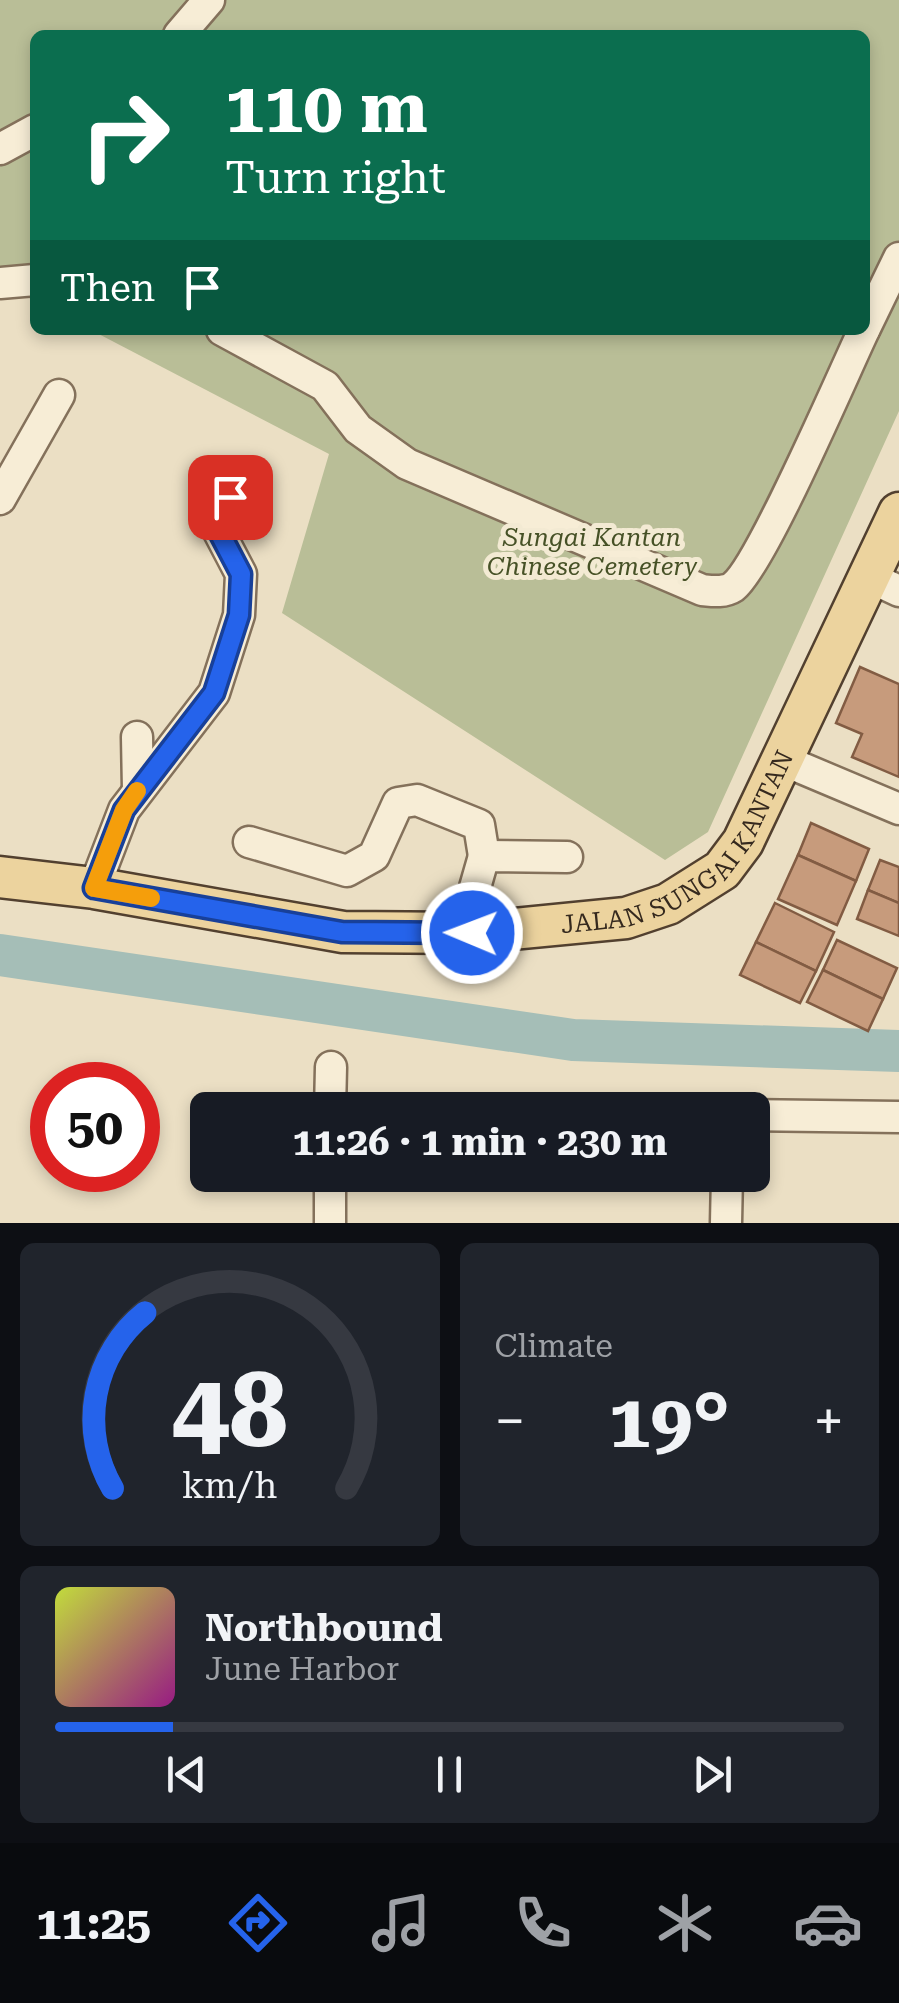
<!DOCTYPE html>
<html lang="en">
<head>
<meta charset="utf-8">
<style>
  body { margin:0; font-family:"Roboto Serif",serif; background:#20242c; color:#f1f3f6; height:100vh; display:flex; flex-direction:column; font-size:38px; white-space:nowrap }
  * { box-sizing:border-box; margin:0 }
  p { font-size:32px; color:#9ea1a6 }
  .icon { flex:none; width:55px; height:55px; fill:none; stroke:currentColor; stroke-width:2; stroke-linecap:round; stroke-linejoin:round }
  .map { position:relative; height:1223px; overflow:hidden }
  .sheet { display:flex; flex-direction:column; gap:20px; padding:20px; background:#0d0f14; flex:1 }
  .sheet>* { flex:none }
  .guide { position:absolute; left:30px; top:30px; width:840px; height:305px; border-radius:15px; box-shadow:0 5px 15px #0003; background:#0b6e4f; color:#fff; overflow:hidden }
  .speed { position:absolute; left:30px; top:1062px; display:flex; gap:20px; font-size:50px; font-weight:700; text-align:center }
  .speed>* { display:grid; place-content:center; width:130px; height:130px; border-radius:50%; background:#171b24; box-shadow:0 5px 15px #0003; line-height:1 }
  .speed .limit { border:15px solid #d22; background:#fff; color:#111 }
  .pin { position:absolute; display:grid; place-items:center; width:85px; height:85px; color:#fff; margin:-42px; border-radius:20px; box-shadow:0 5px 15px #0006 }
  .me { position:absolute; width:110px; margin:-55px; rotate:271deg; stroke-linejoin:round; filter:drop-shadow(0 0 8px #0008) }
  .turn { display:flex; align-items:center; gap:35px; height:210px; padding:0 30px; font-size:45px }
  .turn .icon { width:130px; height:130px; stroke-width:2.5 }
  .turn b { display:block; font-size:70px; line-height:85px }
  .then { display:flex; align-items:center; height:95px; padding:0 30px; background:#0003; gap:20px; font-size:38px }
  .big { font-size:75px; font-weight:700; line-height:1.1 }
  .sheet .widget { flex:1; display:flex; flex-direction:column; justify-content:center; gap:15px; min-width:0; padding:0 35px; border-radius:15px; background:#20242c }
  .sheet .dial { align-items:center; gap:0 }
  .dial svg { height:260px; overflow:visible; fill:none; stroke:#363941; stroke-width:7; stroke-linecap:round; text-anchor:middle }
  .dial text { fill:#f1f3f6; stroke:none }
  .song { display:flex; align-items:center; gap:30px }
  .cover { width:120px; height:120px; border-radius:15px; background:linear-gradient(135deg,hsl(70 70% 55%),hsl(310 70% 35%)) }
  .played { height:10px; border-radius:5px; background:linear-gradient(90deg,#2563eb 15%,#363941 15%) }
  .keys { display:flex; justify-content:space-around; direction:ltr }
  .heat { display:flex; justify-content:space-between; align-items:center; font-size:55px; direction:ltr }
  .sheet .tiles { flex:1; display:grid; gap:20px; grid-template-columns:1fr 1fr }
  .widget:last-child { grid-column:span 2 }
  .trip { position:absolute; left:190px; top:1092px; width:580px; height:100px; border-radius:15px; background:#171b24; box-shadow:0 5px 15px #0003; font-weight:700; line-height:100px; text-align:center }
  .tab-bar { display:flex; height:160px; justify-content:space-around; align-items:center; background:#090b0e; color:#9ea1a6 }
  .tab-bar .icon { width:70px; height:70px }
  .tab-bar .active { color:#2563eb }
  .tab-bar b { font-size:45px; color:#f1f3f6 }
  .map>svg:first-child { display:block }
</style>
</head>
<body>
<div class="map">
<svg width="899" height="1223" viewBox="0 0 899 1223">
  <rect width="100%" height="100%" fill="#ebdfc4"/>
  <path fill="#b9be97" d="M0,0H899V411L708,832L665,860L282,613L329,454L91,330H865V35H35V301L0,283Z"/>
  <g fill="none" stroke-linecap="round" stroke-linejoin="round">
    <path stroke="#a5beb7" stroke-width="42" d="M0,955L573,1040L899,1051"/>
  </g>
  <g fill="#c79b7c" stroke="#825c43" stroke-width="2.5">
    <path d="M860,667L899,684V777L852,757L862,734L836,723Z"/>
    <path d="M811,823L869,849L856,881L798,855Z"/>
    <path d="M798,855L856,881L837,925L778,899Z"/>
    <path d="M880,860L899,867V903L868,890Z"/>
    <path d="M868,890L899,903V936L857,919Z"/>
    <path d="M775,903L834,932L816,971L756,942Z"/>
    <path d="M837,940L897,968L883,999L823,970Z"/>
    <path d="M756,942L816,971L800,1003L740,975Z"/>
    <path d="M823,970L883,999L868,1031L807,1002Z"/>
  </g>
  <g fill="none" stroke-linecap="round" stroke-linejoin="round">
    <defs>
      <g id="minor">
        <path d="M179,35L209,0"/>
        <path d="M0,149L35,130"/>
        <path d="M0,283L35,280"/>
        <path d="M865,328L899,258"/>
        <path d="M222,330L325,386L358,429L407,464L702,590C712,591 724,593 733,587C761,566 843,374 864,330"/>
        <path d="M0,499L59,395"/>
        <path d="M869,577L899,591"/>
        <path d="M137,737L138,790"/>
        <path d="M785,761L899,809"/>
        <path d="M249,842L347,871L374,856L398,803L417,800L479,825L484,856"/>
        <path d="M94,888L124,810L214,693L239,615L241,574L219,532L221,512L230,497"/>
        <path d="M472,933L470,905L484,856L567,857"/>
        <path d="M330,1110L331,1067"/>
        <path d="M752,1115L899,1117"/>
        <path d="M330,1223V1175"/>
        <path d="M726,1223L727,1175"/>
      </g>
      <g id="major">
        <path id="s1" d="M0,877L94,888L343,932L472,933L626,918L668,904L722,870L743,842L899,513"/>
      </g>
    </defs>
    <use href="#minor" stroke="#84715b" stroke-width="35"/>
    <use href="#major" stroke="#52402f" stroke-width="45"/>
    <use href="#minor" stroke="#f7edd6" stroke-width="30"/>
    <use href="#major" stroke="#ecd39e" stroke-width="40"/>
  </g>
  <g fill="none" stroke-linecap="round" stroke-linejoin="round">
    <defs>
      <path id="route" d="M230,497L221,512L219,532L241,574L239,615L214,693L124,810L94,888L342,932L472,933"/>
    </defs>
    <use href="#route" stroke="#184099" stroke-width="25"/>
    <use href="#route" stroke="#2563eb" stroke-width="18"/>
    <path stroke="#f59e0b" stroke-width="18" d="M137,791L124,810L94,888L151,898"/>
  </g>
  <g text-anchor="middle" stroke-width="10" stroke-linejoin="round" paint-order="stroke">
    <g font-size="25" font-style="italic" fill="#465126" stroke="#f3ead3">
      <text x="592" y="546">Sungai Kantan<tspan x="592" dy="29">Chinese Cemetery</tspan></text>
    </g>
    <g font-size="25" fill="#35291e" stroke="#f3ead3">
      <text dy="9" stroke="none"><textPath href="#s1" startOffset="720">JALAN SUNGAI KANTAN</textPath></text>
    </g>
  </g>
</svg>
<div class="speed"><div class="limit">50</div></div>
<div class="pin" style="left:230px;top:497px;background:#d93025"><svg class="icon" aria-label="arrive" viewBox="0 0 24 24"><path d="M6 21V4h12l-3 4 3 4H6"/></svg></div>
<svg class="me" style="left:472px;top:933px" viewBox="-20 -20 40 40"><circle r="17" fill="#2563eb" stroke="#fff" stroke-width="3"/><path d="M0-11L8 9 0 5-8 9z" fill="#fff"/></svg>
<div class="trip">11:26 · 1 min · 230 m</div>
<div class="guide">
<div class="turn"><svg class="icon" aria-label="right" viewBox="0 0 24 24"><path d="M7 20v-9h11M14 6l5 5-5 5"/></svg><div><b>110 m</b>Turn right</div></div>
<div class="then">Then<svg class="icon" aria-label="arrive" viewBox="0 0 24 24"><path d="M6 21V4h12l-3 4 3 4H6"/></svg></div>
</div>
</div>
<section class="sheet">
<div class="tiles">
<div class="widget dial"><svg viewBox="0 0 100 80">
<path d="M14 69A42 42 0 1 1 86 69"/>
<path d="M14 69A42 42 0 0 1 24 15" stroke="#2563eb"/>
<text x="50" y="56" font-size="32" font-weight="700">48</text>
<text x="50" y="72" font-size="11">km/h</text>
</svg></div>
<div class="widget"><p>Climate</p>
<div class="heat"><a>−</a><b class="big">19°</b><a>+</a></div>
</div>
<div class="widget">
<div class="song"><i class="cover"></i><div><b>Northbound</b><p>June Harbor</p></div></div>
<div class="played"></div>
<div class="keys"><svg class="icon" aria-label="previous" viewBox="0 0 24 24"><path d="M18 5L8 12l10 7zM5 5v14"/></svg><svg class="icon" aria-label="pause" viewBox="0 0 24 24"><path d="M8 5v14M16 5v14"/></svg><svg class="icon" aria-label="next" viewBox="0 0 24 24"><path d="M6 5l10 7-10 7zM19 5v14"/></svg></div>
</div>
</div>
</section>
<nav class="tab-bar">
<b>11:25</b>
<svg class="icon active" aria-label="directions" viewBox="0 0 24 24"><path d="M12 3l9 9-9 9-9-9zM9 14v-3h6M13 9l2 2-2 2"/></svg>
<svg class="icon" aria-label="music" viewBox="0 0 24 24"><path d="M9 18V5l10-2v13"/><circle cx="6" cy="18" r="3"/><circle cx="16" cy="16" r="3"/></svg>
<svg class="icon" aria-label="phone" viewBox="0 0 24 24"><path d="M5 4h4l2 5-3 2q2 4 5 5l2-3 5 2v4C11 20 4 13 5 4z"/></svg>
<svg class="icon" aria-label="climate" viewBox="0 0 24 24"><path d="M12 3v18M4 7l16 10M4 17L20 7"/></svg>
<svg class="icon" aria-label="car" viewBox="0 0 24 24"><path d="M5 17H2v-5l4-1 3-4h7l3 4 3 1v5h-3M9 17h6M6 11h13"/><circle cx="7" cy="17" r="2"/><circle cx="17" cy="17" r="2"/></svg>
</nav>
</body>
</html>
